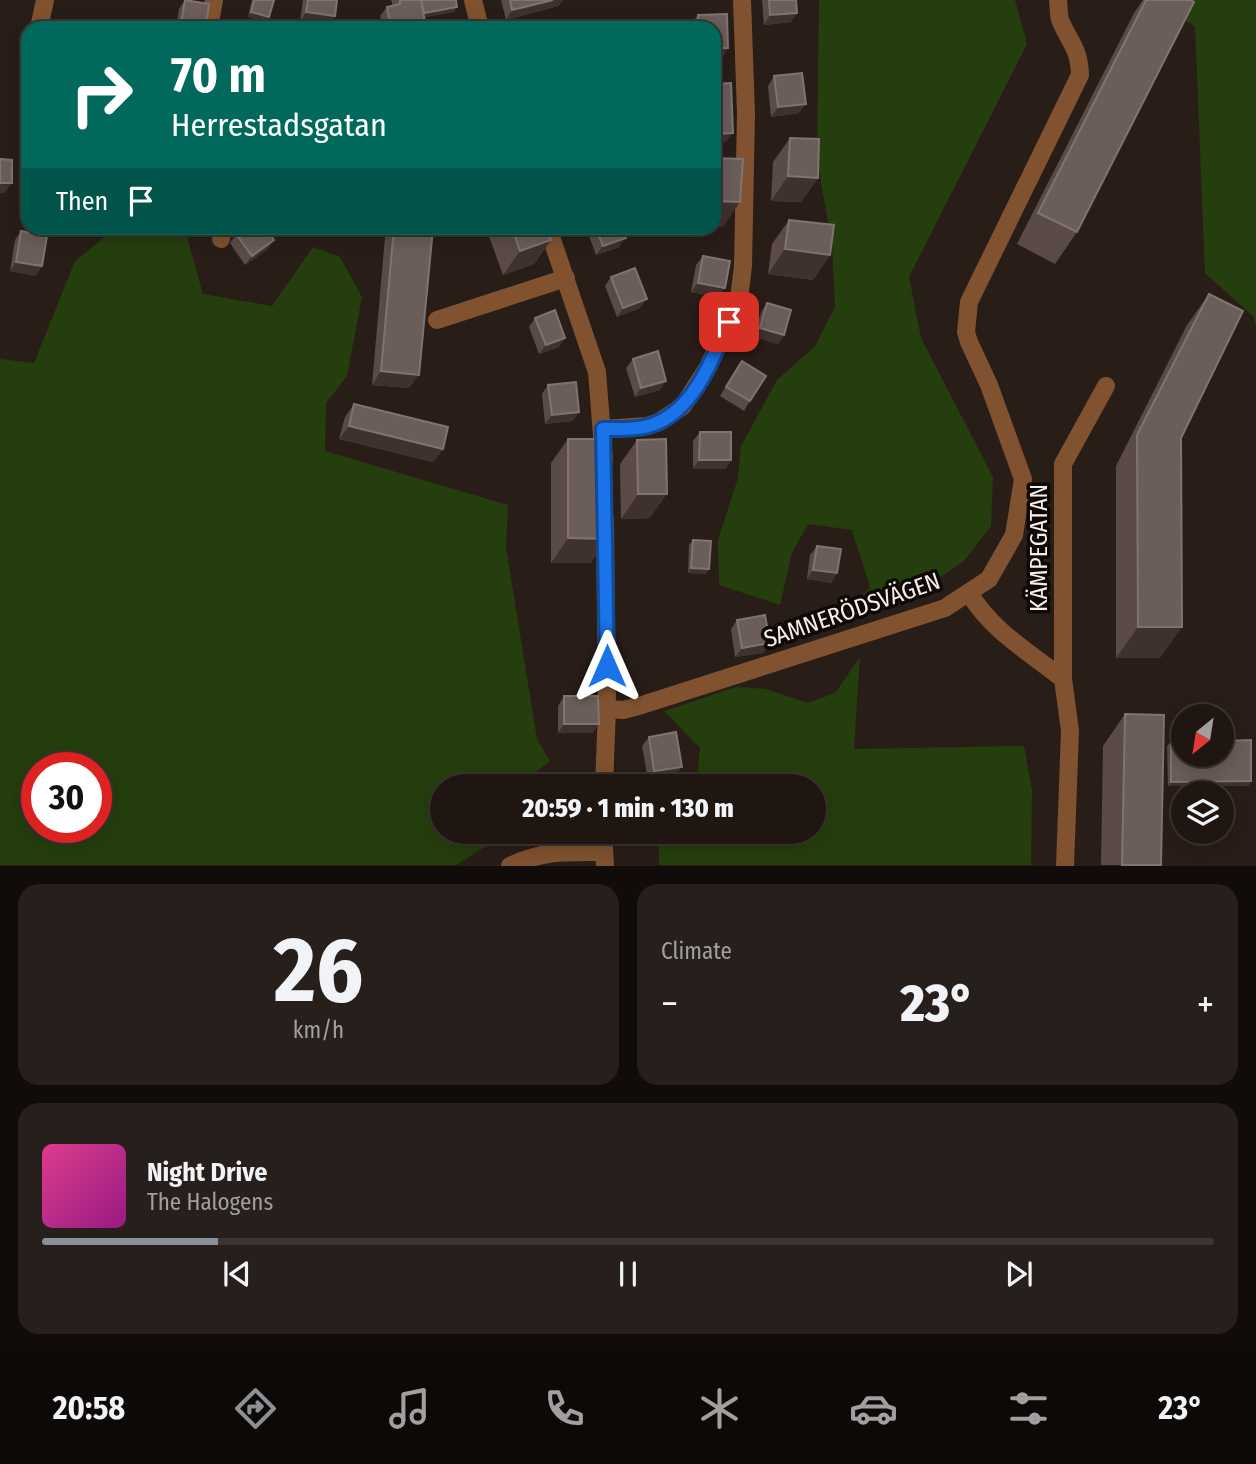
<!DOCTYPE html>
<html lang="en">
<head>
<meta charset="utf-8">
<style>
  body { margin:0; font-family:"Fira Sans Condensed",sans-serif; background:#271f1b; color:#f1f3f6; height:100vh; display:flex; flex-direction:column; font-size:26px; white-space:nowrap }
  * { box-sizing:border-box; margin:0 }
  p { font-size:23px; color:#a19f9f }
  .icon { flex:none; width:38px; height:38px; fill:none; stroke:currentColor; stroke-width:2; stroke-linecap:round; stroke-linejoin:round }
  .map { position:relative; height:866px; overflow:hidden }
  .sheet { display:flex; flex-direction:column; gap:18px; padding:18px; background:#110c0a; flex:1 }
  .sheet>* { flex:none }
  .hud { position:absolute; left:21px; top:21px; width:700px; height:214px; border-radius:21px; box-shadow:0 4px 18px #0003,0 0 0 2px #3c3532; background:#00695c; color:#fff; overflow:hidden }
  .needle { width:46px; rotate:210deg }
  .tools { position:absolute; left:1171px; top:704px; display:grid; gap:14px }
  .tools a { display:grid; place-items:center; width:63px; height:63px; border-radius:50%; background:#1f1612; box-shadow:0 4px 18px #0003,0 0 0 2px #3c3532; font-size:35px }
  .speed { position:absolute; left:21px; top:752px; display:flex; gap:14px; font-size:35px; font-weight:700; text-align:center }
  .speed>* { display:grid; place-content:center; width:91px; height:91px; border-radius:50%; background:#1f1612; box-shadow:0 4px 18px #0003,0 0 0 2px #3c3532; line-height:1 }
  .speed .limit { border:10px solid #d22; background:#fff; color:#111 }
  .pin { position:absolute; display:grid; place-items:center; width:60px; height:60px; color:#fff; margin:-30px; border-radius:14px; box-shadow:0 4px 10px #0006 }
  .me { position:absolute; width:77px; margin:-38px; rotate:0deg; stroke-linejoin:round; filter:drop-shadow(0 0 5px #0008) }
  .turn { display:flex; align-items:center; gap:24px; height:147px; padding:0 35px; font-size:32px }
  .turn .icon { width:91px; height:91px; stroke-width:2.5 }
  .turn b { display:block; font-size:49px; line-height:60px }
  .then { display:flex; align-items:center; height:66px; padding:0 35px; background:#0003; gap:14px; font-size:26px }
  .big { font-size:52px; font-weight:800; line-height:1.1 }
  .sheet .widget { flex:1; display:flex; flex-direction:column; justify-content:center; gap:10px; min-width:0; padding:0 24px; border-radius:21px; background:#271f1b }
  .sheet .dial { align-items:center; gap:0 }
  .dial b { font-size:91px; line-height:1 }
  .song { display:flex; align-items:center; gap:21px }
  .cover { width:84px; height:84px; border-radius:10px; background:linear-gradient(135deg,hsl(330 70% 55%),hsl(310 70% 35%)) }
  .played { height:7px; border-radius:4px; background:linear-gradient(90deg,#8c9099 15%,#3c3532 15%) }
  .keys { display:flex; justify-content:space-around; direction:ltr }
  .heat { display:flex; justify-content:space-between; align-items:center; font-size:38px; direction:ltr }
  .sheet .tiles { flex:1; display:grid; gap:18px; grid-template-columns:1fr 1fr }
  .widget:last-child { grid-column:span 2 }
  .trip { position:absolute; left:430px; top:774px; width:396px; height:70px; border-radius:35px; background:#1f1612; box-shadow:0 4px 18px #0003,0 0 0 2px #3c3532; font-weight:800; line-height:70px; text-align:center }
  .tab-bar { display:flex; height:112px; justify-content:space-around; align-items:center; background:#0c0907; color:#a19f9f }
  .tab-bar .icon { width:49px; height:49px }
  .tab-bar .on { color:#8c9099 }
  .tab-bar b { font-size:32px; color:#f1f3f6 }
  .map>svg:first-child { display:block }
</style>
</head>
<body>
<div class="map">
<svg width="1256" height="866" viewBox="0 0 1256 866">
  <rect width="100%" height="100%" fill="#291d18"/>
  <g fill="#253e0d" fill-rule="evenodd">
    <path d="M819,0H1015L1027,44L909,277L921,338L993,477L991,526L964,561L929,585L886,600L835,625L870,587L852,530L808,524L792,553L780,605L719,585L718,540L738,478L741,446L777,380L815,346L835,307L832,245L817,159Z"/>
    <path d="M1147,0H1256V327L1254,317L1205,273L1195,26Z"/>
    <path d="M116,228L186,233L203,294L272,306L313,247L340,257L362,297L347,376L326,403L325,451L508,505L506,547L537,739L550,761L524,782L522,786H443V831H511L456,865H0V359L34,363L75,261ZM96,768V828H37V768Z"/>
    <path d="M860,657L854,749L1024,746L1032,790L1031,865H659V834L661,831H814V786H696L700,748L664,711L736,687L766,689L808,703L835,693Z"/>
  </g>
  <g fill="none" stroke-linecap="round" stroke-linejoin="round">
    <g stroke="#81522f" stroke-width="18">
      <path d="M473,0L480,28"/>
      <path d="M39,28L45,0"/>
      <path d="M209,28L214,0"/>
      <path d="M548,228L597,372L604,460"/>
      <path d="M221,239L223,228"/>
      <path d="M437,320L566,278"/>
      <path d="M603,429L647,426L659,422L683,406L708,367L739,299L743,266L746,113L742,0"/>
      <path d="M969,593C992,631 1029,652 1063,679L1070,731L1065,866"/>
      <path d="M1063,679V464L1106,386"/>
      <path d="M607,709L623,710L642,705L945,608L989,579L1014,535L1023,479L989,385L969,342L966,332L969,302L1080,75C1079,48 1071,45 1061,22C1058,16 1059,7 1058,0"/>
      <path d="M604,786L607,709L605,520"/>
      <path d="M603,831L605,866"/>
      <path d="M510,866C544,850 567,852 604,852"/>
    </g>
  </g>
  <g fill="#5a4b47">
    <path d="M185,0L209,4L205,28H176L179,9Z"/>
    <path d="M252,0H274L269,17L266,22L248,17Z"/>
    <path d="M303,0H337L328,25L300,21Z"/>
    <path d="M391,0H456L454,12L424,17L426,28H383L380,16L387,7L393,6Z"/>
    <path d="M501,0H563L558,6L506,20Z"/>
    <path d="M762,0H796L797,13L791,22L764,25Z"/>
    <path d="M1143,0H1191L1077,232L1055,264L1017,244L1134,13Z"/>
    <path d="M727,14L728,48L722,57H714V28H692L691,24L698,15Z"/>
    <path d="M774,76L799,113L771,117L768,86Z"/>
    <path d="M790,138L818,178L801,202L771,201L773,162Z"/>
    <path d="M789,220L830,255L813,280L768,274L772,244Z"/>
    <path d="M392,228H433L409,388L372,385L385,237Z"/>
    <path d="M486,228H546L551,240L534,264L503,275Z"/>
    <path d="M586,228H622L619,247L596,255Z"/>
    <path d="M21,231L36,276L10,271L15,240Z"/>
    <path d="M236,234L267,250L245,265L230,243Z"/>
    <path d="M703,256L725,288L718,297L691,292L696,265Z"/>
    <path d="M611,277L640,308L617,317L605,286Z"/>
    <path d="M1209,294L1181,438L1160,658H1116V466L1187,325Z"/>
    <path d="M767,303L784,335L778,344L754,337L761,312Z"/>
    <path d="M535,318L559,347L539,354L529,327Z"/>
    <path d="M633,359L660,390L635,397L626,368Z"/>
    <path d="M742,361L750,401L744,411L720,396Z"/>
    <path d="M548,385L579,412L572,421L545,424L542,394Z"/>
    <path d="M354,404L443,449L433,462L339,439L345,417Z"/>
    <path d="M700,432L731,460L725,469H693V441Z"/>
    <path d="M568,439L591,563H551V463Z"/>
    <path d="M637,440L650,518L621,519L620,464Z"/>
    <path d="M693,540L706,574L688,573L689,545Z"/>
    <path d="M817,546L837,573L831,583L807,579L810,555Z"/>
    <path d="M737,620L770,643L763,653L735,657L731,629Z"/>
    <path d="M564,696L599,724L592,733H558V706Z"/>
    <path d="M1125,714L1161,865H1101L1103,746Z"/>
    <path d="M649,737L675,776L648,780L642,746Z"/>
    <path d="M1171,741L1251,781L1248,786H1168L1167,746Z"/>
  </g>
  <g fill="#3f312d">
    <path d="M553,0H563L558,6L506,20L512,10Z"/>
    <path d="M457,7L454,12L421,18L424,13Z"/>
    <path d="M251,12L269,17L266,22L248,17Z"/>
    <path d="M306,12L335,16L328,25L300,21Z"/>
    <path d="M797,13L791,22L764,25L770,15Z"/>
    <path d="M181,24L206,27L178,28Z"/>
    <path d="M714,48H728L722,57H714Z"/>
    <path d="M806,104L799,113L771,117L778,107Z"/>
    <path d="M733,133L726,142L714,143V134Z"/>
    <path d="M788,176L818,178L801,202L771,201Z"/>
    <path d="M0,183H12L5,193H0Z"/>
    <path d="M714,201L740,202L723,227L714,226Z"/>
    <path d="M626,238L619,247L596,255L603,246Z"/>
    <path d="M274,240L267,250L245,265L252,256Z"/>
    <path d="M551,240L534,264L503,275L520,251Z"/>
    <path d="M785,249L830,255L813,280L768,274Z"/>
    <path d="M16,262L42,266L36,276L10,271Z"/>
    <path d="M698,283L725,288L718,297L691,292Z"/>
    <path d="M647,299L640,308L617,317L623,308Z"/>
    <path d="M760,328L784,335L778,344L754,337Z"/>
    <path d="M565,338L559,347L539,354L546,345Z"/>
    <path d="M381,371L419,375L409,388L372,385Z"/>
    <path d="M666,381L660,390L635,397L641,388Z"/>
    <path d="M579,412L572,421L545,424L552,415Z"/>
    <path d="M349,426L443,449L433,462L339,439Z"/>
    <path d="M699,460H731L725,469H693Z"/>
    <path d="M638,494H667L650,518L621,519Z"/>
    <path d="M568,538L608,539L591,563H551Z"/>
    <path d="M691,568L709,569L706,574L688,573Z"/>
    <path d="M813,570L837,573L831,583L807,579Z"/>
    <path d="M1138,627H1182L1160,658H1116Z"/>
    <path d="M770,643L763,653L735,657L742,648Z"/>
    <path d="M564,724H599L592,733H558Z"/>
    <path d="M682,767L675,776L648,780L654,771Z"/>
    <path d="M1251,781L1248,786H1168L1171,782Z"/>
  </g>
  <g fill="#6b5d59" stroke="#817470" stroke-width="2">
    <path d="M185,0L209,4L206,27L181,24Z"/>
    <path d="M254,0H274L269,17L251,12Z"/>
    <path d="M308,0H337L335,16L306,12Z"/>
    <path d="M400,0H421L426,28H391L387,7L400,4Z"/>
    <path d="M421,0H456L457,7L424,13Z"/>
    <path d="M510,0H553L512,10Z"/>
    <path d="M769,0H796L797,13L770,15Z"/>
    <path d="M1146,0H1191L1194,2L1077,232L1038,213Z"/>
    <path d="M727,14L728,48H714V28H698V15Z"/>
    <path d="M802,73L806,104L778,107L774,76Z"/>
    <path d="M731,83L733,133L714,134V84Z"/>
    <path d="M790,138L819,139L818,178L788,176Z"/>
    <path d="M714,158L743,159L740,202L714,201Z"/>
    <path d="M0,159L12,160V183H0Z"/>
    <path d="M789,220L834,225L830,255L785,249Z"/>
    <path d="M245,228H265L274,240L252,256L236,234Z"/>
    <path d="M394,228H433L419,375L381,371Z"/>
    <path d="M512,228H546L551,240L520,251Z"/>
    <path d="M596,228H622L626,238L603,246Z"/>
    <path d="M21,231L47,236L42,266L16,262Z"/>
    <path d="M703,256L730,261L725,288L698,283Z"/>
    <path d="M635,268L647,299L623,308L611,277Z"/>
    <path d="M1209,294L1243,311L1181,438L1182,627H1138L1137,435Z"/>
    <path d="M767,303L791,310L784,335L760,328Z"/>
    <path d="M555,310L565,338L546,345L535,318Z"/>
    <path d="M658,351L666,381L641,388L633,359Z"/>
    <path d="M742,361L766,376L750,401L726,387Z"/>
    <path d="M576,382L579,412L552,415L548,385Z"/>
    <path d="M354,404L448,427L443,449L349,426Z"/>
    <path d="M700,432H731V460H699Z"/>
    <path d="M568,439H608V539L568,538Z"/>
    <path d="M666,439L667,494H638L637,440Z"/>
    <path d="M693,540L711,541L709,569L691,568Z"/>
    <path d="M817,546L841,549L837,573L813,570Z"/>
    <path d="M765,615L770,643L742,648L737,620Z"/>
    <path d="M564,696H598L599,724H564Z"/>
    <path d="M1125,714L1164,715L1161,865H1122Z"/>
    <path d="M676,732L682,767L654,771L649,737Z"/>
    <path d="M1251,740V781L1171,782V741H1183V754H1222V741Z"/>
  </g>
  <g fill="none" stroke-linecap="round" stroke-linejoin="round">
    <defs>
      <path id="route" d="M607,666L603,429C621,429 641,430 657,423C696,406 713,357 729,322"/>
    </defs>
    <use href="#route" stroke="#114b97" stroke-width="18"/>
    <use href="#route" stroke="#1a73e8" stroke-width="12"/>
  </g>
  <g text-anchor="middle" stroke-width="7" stroke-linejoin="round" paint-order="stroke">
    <g font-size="24" fill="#f7eeeb" stroke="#0e0907">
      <text transform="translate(1039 548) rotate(-90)" y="8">KÄMPEGATAN</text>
      <text transform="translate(852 610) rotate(-19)" y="8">SAMNERÖDSVÄGEN</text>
    </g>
  </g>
</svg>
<div class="tools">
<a><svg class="needle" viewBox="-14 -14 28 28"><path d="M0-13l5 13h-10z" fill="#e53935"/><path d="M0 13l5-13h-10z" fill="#a19f9f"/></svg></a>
<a><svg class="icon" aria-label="layers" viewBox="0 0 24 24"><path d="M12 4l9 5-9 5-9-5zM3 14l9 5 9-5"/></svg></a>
</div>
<div class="speed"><div class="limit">30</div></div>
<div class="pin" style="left:729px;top:322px;background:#d93025"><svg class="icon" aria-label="arrive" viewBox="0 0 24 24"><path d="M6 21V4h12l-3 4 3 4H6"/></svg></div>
<svg class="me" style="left:607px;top:666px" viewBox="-20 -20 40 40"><path d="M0-17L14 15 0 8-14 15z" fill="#1a73e8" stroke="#fff" stroke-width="4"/></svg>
<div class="trip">20:59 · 1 min · 130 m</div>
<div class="hud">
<div class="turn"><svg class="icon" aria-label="right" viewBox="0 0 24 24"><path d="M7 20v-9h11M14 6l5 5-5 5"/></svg><div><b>70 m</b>Herrestadsgatan</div></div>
<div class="then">Then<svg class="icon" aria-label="arrive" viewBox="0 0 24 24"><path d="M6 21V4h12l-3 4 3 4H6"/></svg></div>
</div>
</div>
<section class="sheet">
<div class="tiles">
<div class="widget dial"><b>26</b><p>km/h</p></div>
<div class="widget"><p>Climate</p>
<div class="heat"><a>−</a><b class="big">23°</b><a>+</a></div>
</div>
<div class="widget">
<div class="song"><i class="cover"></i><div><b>Night Drive</b><p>The Halogens</p></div></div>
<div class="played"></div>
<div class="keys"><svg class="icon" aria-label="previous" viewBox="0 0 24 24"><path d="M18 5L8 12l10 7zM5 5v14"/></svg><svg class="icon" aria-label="pause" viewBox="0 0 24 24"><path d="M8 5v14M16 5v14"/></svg><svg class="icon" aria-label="next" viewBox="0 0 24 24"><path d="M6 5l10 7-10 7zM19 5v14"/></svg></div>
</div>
</div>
</section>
<nav class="tab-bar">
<b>20:58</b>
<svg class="icon on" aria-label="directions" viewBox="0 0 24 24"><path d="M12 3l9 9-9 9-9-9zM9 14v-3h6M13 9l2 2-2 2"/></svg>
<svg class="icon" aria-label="music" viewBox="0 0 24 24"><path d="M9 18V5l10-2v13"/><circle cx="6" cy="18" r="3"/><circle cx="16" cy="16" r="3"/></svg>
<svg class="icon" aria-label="phone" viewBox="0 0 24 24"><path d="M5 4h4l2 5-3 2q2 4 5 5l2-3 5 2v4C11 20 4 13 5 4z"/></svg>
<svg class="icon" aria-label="climate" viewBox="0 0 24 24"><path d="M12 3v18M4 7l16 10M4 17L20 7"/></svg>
<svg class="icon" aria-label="car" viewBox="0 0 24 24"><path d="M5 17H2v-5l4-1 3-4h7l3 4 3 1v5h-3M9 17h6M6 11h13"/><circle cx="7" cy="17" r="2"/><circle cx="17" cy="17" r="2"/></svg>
<svg class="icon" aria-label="filters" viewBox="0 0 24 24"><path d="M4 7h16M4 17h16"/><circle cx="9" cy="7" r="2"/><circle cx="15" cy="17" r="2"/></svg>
<b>23°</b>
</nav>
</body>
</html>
